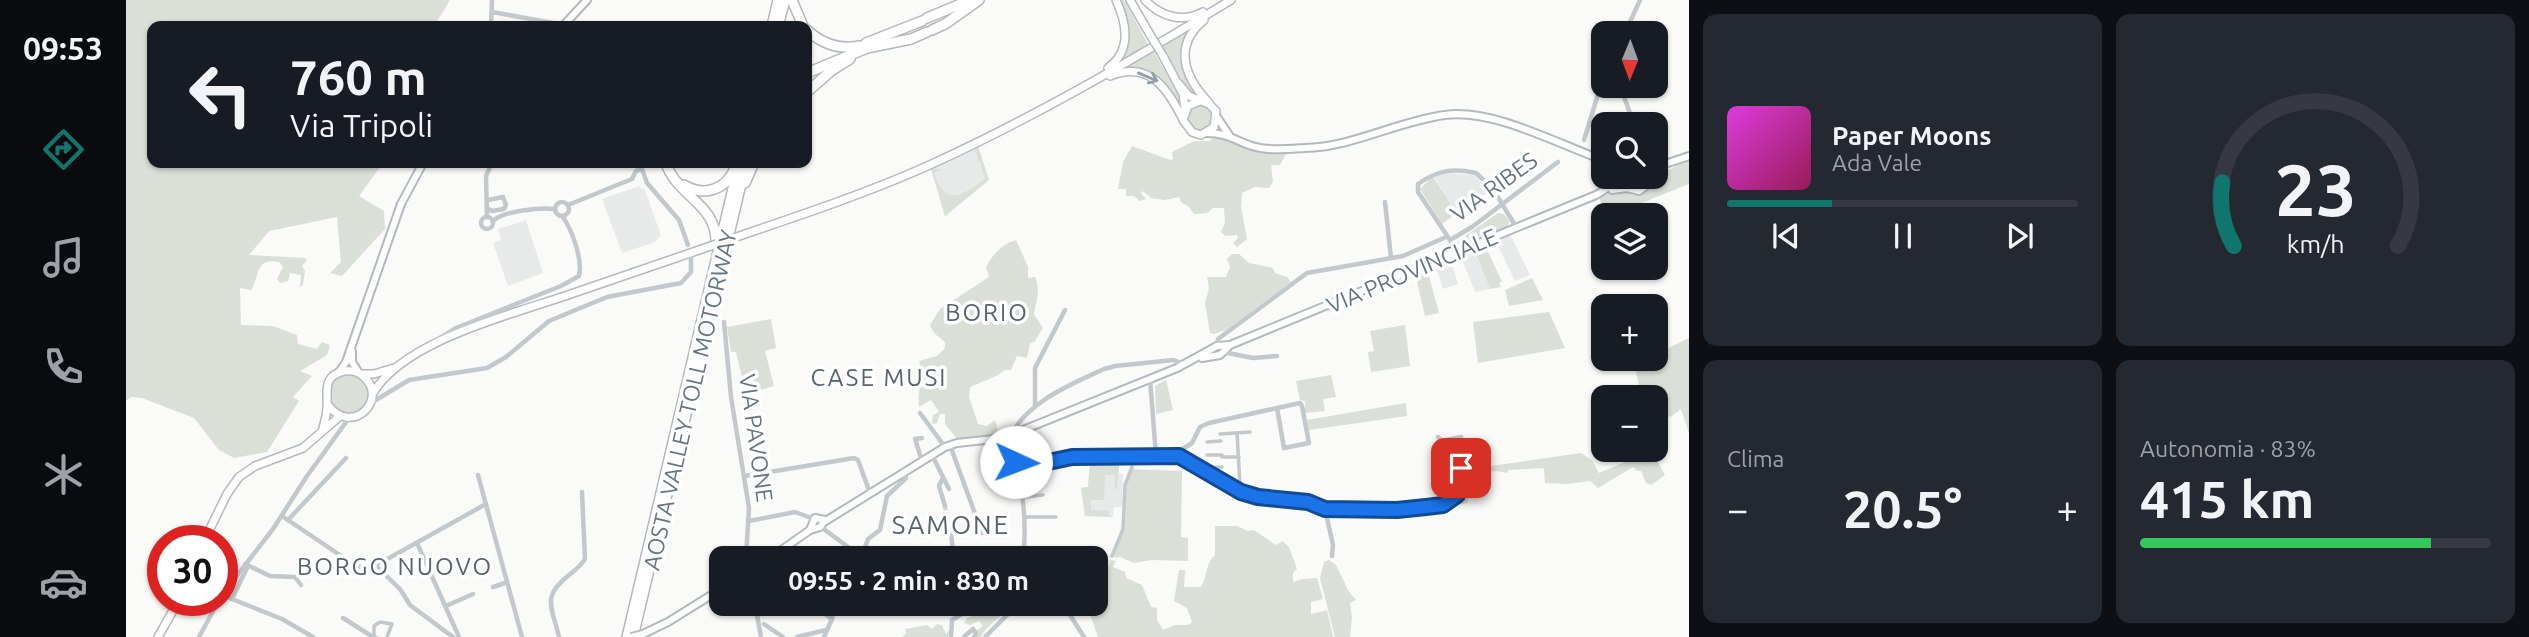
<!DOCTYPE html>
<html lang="it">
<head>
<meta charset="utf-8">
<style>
  body { margin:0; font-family:Ubuntu,sans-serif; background:#242831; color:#f1f3f6; height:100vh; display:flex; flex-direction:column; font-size:26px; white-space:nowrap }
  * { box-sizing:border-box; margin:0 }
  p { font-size:23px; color:#9ea1a6 }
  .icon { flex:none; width:38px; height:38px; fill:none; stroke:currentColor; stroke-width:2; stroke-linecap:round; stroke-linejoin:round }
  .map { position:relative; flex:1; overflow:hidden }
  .panel { display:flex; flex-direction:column; gap:14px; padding:14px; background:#0d0f14; width:840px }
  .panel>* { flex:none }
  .top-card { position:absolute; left:21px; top:21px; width:665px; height:147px; border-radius:14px; box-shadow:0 2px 5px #0004; background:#171b24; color:#f1f3f6; overflow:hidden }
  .needle { width:46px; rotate:181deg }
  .tools { position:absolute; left:1465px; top:21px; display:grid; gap:14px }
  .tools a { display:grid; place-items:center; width:77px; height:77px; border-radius:14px; background:#171b24; box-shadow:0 2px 5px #0004; font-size:35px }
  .speed { position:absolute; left:21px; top:525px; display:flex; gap:14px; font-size:35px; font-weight:700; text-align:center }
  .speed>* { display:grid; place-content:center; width:91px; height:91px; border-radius:50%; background:#171b24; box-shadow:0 2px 5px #0004; line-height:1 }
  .speed .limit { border:10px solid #d22; background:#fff; color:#111 }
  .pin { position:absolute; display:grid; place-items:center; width:60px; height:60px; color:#fff; margin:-30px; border-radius:14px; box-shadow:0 4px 10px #0006 }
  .me { position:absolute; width:77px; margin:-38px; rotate:92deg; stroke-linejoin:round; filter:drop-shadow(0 0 5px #0008) }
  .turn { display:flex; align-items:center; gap:24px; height:147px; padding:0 28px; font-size:32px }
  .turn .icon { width:91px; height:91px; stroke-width:2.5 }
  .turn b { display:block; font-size:49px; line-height:60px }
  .big { font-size:52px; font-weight:700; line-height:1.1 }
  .panel .card { flex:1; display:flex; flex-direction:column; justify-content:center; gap:10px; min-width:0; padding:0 24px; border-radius:14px; background:#242831 }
  .panel .dial { align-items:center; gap:0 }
  .dial svg { height:182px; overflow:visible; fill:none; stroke:#363941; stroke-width:7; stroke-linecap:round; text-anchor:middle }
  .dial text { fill:#f1f3f6; stroke:none }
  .song { display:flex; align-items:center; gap:21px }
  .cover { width:84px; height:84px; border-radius:10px; background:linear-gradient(135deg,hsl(300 70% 55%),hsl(330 70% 35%)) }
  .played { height:7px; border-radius:4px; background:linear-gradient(90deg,#0f766e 30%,#363941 30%) }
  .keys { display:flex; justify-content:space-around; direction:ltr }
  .heat { display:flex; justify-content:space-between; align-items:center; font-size:38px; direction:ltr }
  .charge { height:10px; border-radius:5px; background:linear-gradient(90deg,#34c759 83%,#363941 0) }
  .panel .tiles { flex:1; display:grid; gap:14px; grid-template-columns:repeat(2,1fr) }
  .trip { position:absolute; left:583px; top:546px; width:399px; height:70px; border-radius:14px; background:#171b24; box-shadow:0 2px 5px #0004; font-weight:700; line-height:70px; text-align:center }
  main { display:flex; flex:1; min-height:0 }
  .dock { display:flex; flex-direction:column; width:126px; justify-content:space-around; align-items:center; background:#090b0e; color:#9ea1a6 }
  .dock .icon { width:49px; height:49px }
  .dock .selected { color:#0f766e }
  .dock b { font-size:32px; color:#f1f3f6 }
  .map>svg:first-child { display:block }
</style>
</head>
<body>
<main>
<nav class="dock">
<b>09:53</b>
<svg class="icon selected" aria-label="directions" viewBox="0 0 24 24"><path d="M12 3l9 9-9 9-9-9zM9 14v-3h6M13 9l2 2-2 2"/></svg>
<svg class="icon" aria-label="music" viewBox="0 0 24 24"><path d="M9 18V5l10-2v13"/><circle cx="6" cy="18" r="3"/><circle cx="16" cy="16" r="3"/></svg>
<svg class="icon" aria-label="phone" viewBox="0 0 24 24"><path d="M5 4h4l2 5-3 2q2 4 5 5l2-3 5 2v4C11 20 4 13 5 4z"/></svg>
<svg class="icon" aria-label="climate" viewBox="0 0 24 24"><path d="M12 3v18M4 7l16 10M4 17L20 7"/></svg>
<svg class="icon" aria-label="car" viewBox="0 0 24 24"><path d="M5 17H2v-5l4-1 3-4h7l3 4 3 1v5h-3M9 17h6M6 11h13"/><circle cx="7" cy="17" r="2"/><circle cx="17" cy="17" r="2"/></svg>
</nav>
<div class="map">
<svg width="1563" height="637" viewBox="0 0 1563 637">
  <rect width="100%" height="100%" fill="#fafaf8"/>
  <g fill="#e8e9e9">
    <path d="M852,146L863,180L819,216L805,167Z"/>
    <path d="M1318,173L1348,175L1364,191L1331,213L1309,178L1306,177Z"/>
    <path d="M514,186L515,189L518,188L535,235L529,242L496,253L476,199Z"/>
    <path d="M400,220L417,273L382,286L367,243L375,240L372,229Z"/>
    <path d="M1384,234L1404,275L1389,281L1369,240Z"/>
    <path d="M1348,249L1364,289L1349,292L1334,254Z"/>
    <path d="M1325,262L1332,284L1317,289L1310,268Z"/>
    <path d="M964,462L993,465V473L997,474L996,507H988L987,517L959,516L955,488L962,487Z"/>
  </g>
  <g fill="#dadfd7">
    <path d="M0,0H324L308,26H26V163H257L233,196L258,211L259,229L216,276L204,273L215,262L211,217L143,231L123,255L179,258L181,260L176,266L179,271L177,285L174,287L175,275L164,273L162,281L154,283L151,279L157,267L153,262C129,257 134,276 125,290L114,288L115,325L147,326L171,335L172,344L191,349L196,342L204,345L201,355L174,371L186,376L167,397L173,401L141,452L108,458L93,450L68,418L16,398L5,397L0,401Z"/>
    <path d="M993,0H998L1022,44L993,63L999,49Z"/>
    <path d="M1068,25C1061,56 1051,70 1073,97L1067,95L1062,91L1035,45Z"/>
    <path d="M1027,50L1055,98L1054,110C1041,77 1025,77 994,70Z"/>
    <circle cx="1074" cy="118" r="13"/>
    <path d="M1090,136H1097L1124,149L1161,152L1154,165H1145L1147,182L1143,188L1129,187L1116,193L1115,207L1121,239L1111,247L1107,243L1112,238L1111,235L1099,236L1095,232L1099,223L1098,208H1087L1081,213L1068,214L1063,207L1055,202L1053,197L1039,200L1025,198L1017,191L1015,193L1020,199L1014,201L1008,196H1000V189H992L997,162L1006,146L1044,160L1047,159L1046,152L1068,141H1083Z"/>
    <path d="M852,146L863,180L819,216L805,169H815L808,173C819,207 836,196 859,179L854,162L851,160L852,158L850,152L847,153Z"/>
    <path d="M1563,160V184L1508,206L1491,204L1482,208L1477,207L1473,197L1497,190L1507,195L1514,194L1524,187L1530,176Z"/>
    <path d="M1306,177L1308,178L1331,213L1316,224L1294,189Z"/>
    <path d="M1372,213L1378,214L1383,221L1382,228L1335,247L1331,245L1332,241Z"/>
    <path d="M890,240L902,267V278L909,277C915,292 910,300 908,314L917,328L908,342L904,343L901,358L891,356L885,370H879L870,376L844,387L843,397L852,424L861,426L869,420L872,431H877L878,434L832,440L819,424V414H814L811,423L806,424L807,415L813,412L805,400L793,407C791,389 798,381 793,361L811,356L819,348V342L808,333L804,325L814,309L863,277L860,267C867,254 876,244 890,240Z"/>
    <path d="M1359,245L1376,282L1373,283L1375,287L1364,289L1348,249Z"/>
    <path d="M1106,254H1113L1123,263L1147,268L1149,273L1161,277L1165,282L1100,330L1088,334L1084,333L1079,303L1083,288L1081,277H1100L1104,267L1101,259Z"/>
    <path d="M1301,269L1313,313L1299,316L1289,273Z"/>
    <path d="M1406,278L1417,300L1383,306L1379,290Z"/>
    <path d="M1423,312L1439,348L1352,363L1347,322Z"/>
    <path d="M645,319L650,348L639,351L648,386L620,394L610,352H605L601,327Z"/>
    <path d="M1279,325L1284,366L1245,372L1242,352L1248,351L1244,331Z"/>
    <path d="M1563,338V433L1555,409L1546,416L1538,418L1536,442L1527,454L1539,475L1525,485L1520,483L1515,471H1511L1507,467L1472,488L1464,481L1441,484L1419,483L1418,468L1383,470L1380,473L1372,471L1350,473L1348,482L1344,485L1341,503L1323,507L1317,505L1333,497L1337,470L1455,453L1466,460L1473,473L1506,459L1505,454L1513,450H1530V397H1516L1508,364L1519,359H1530V354Z"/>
    <circle cx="223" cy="394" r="20"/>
    <path d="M1205,375L1210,397L1197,399L1199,411L1179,413V401L1174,400L1170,381Z"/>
    <path d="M1040,380L1047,410L1030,414L1029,386Z"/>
    <path d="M1280,403L1281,416L1183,430L1181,420Z"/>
    <path d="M964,462L993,465L991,488L988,490L989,475H979L978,500H965V510L983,511V515L987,517L959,516L955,488L962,487Z"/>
    <path d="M1006,469L1056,471L1055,537L1062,538V561L1025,560L1008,563L994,557L989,558L987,555L999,527L1000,486Z"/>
    <path d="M1089,526H1111L1122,531L1128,530L1150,545L1157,541L1163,547L1171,569L1167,573V582L1176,579L1191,578L1197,599L1185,602V614L1201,610L1207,637H972L965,617L946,605L970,604V565L983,566L985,560L990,561L987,567L999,572L1000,578L1016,585L1025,607L1031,608V620L1037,630L1049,625H1062L1066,622L1061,608L1048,601L1053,570H1059L1058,587H1075C1082,575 1079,564 1089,555Z"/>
    <path d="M1203,560L1210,565L1223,592L1230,600L1224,603L1226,617L1224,637H1209L1194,578L1198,562Z"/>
    <path d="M853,604H886L887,605C878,615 859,626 855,637H849L851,630L857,626L853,621L844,625L838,623L841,618L851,614Z"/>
    <path d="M811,624L816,625L820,634L824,629L822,637H776L780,634L779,629L801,625L806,629Z"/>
  </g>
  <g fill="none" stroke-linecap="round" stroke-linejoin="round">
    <path stroke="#d5d9db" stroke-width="4.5" stroke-dasharray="4.5 2" stroke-linecap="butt" d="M819,506L821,519"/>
    <defs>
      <g id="secondary">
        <path d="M437,26L461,0"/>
        <path d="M1091,117L1103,135"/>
        <path d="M1081,133C1101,133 1108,140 1126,146C1142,151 1162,149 1179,148C1227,147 1272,121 1319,115C1366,108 1432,144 1477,160"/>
        <path d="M1530,167L1563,156"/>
        <path d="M1486,190L1501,188L1513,191L1520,186L1522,177"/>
        <path d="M226,351V362L233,373"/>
        <path d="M1076,358L1094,355L1104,345L1470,195L1498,178"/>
        <path d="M213,372L220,362L275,204L297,163"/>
        <path d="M684,530L689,518L699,520"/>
        <path d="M644,558L684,530L694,527L698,522L819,447L831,443L877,438L1051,368L1091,346L1104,345"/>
        <path d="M517,634L542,622L595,589"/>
      </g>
      <g id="primary">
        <path d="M1004,0L1023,33"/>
        <path d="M1019,0C1035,17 1057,23 1077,12"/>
        <path d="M1078,20C1046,46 1059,78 1083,103"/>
        <path d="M1037,56L1057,94L1059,109"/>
        <path d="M982,68C1006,50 1001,24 990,0"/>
        <path d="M984,76C1024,60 1041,89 1057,119"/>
        <path d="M1053,84L1063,96L1083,104L1090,111L1088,127L1075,135L1066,132L1057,120L1062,106L1074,101"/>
        <path d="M622,233C681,213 740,193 797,168C904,120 1005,61 1105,0"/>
        <path d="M235,374H248L268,368"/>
        <path d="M247,393C278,341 383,315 439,296C485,280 530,265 576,249"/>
        <path d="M197,428C199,421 201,413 201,406C202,392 196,376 218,371C225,370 233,372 238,377C263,399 226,437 202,405"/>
        <path d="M78,541L101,494L113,477L129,466L177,448L214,416"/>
        <path d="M32,637L53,600"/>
      </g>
      <g id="motorway">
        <path d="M666,0L677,26"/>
        <path d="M801,18L844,0"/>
        <path d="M646,26L652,0"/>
        <path d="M652,26L659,0"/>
        <path d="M681,30C696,44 713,50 734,46"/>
        <path d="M806,30L819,24L853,0"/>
        <path d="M740,43L796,21"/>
        <path d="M681,73L741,48L785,39L801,32"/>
        <path d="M681,92L705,71L724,59"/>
        <path d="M540,163C550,196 592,204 590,244"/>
        <path d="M619,183L628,163"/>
        <path d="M558,185C578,197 600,190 609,168"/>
        <path d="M501,637L613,163"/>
        <path d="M507,637L620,163"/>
      </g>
    </defs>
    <use href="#secondary" stroke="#b3babf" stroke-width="10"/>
    <use href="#primary" stroke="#b5babe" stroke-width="10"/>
    <use href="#motorway" stroke="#b4b9bd" stroke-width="12"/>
    <g stroke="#c3c8cc" stroke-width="3.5">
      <path d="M1111,433L1114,485"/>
      <path d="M1094,434L1124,432"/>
      <path d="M1081,442L1095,441"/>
      <path d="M1081,455H1096"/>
      <path d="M1096,457H1113"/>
      <path d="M1081,468L1096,467"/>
      <path d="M898,497L917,495"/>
      <path d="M899,517H930"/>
      <path d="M986,556L997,529L999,485L1006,467"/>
      <path d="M727,558L729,554L733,558"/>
      <path d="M250,637L248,636V626L254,622L266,624L261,637"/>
    </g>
    <g stroke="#c3c8cc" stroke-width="4.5">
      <path d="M366,12L438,25"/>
      <path d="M365,26L366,0"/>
      <path d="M1499,33L1514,0"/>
      <path d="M1494,86L1508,124"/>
      <path d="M1458,140L1477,78"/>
      <path d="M1259,202L1265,258"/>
      <circle cx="436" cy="209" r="7"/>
      <path d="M442,205L506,179L510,171L516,169L521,183L553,220L562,245"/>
      <path d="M361,208L366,211L378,209L380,205L377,197L362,200"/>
      <circle cx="361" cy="223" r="6"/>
      <path d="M361,217L360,176L366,163"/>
      <path d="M367,221C377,211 415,207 429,209"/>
      <path d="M1324,240L1346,227L1432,162"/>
      <path d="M1329,254L1324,240L1292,192V184C1312,170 1326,168 1350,173L1367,189L1390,227"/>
      <path d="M598,322L605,397L623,508L620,558"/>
      <path d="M306,343L330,328L435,286L453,276C457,260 446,229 436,216"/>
      <path d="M1091,346L1092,339L1181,273L1277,256L1320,237"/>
      <path d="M1097,352L1127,358L1151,356"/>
      <path d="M1024,379L1030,455"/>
      <path d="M245,403L283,380L361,368L380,357L423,321L481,297L555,283L565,272V258"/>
      <path d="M909,407V368L939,310"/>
      <path d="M794,413L819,447"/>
      <path d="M885,435C902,401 946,384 978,369L989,366L1048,360L1057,364"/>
      <path d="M824,445L856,533"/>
      <path d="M806,455L823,489"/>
      <path d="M1053,456L1052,452L1066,443L1074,427L1083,423L1174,403L1176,406L1183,443L1158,448L1151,408"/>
      <path d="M796,461L789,439L796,438"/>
      <path d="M894,472L913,464L946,457L1053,456L1115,492L1132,497L1176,500L1199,509L1207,545L1206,556"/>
      <path d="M352,475L396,637"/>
      <path d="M619,476L728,458L732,460L744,493"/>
      <path d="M817,478L813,486L819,506"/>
      <path d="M1199,509C1222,510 1318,515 1330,495C1338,482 1337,452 1335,437L1316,441L1312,437"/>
      <path d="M156,516L230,566L237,567L256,562L360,504"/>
      <path d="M821,519L823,529"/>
      <path d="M162,520L220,458"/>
      <path d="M623,521L669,512L688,519"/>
      <path d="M695,527L737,558"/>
      <path d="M825,534L828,558"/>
      <path d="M291,543L333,637"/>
      <path d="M736,556L742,539L754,530L761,496L780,478L776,473"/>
      <path d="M882,558L898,547C901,508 893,473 884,436"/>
      <path d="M119,564L144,576L169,577L175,585"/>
      <path d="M249,565L274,589L284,605L327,637"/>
      <path d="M367,587L379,583"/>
      <path d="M96,595L147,529L181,476L223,418"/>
      <path d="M96,595L156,619L187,637"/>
      <path d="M106,599L122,566"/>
      <path d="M629,604L635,637"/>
      <path d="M685,604L706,619"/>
      <path d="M747,604L755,606L758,604"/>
      <path d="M770,604L773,607"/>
      <path d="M931,604L944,615L958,637"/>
      <path d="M320,606L347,594"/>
      <path d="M217,618L247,637"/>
      <path d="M638,624L657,637"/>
      <path d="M73,637L93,600"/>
      <path d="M433,637C426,606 415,597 443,575C449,570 455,566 459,559L456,492"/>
      <path d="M671,637L700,630"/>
      <path d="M698,637L706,619L708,604"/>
      <path d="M825,637L826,620L836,614L837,604"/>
      <path d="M838,637L847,629L850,633L848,637"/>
      <path d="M859,637L892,604"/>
    </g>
    <use href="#secondary" stroke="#fff" stroke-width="6"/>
    <use href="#primary" stroke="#fff" stroke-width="7"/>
    <use href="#motorway" stroke="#fff" stroke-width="9"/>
    <defs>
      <path id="secondary-bridge" d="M505,637L517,634"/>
      <g id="primary-bridge">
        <path d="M1023,33L1037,56"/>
        <path d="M576,249L622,233"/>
      </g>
    </defs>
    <use href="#secondary-bridge" stroke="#b3babf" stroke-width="10" stroke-linecap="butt"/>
    <use href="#primary-bridge" stroke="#b5babe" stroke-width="10" stroke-linecap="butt"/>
    <use href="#secondary-bridge" stroke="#fff" stroke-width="6"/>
    <use href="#primary-bridge" stroke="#fff" stroke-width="7"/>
  </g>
  <defs><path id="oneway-shaft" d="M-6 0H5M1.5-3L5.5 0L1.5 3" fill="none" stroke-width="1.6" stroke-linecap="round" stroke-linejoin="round" transform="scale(1.75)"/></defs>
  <use stroke="#939fa8" href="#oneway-shaft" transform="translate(1022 77) rotate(23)"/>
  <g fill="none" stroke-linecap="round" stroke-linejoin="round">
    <defs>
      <path id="route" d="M890,462L894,472L913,464L946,457L1053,456L1115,492L1132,497L1182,502L1199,509L1271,510L1300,507L1317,505L1331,495L1335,468"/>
    </defs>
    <use href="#route" stroke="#114b97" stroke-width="18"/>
    <use href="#route" stroke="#1a73e8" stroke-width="12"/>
  </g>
  <g text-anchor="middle" stroke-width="7" stroke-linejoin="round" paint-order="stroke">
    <g font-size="23" fill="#657683" stroke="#fff">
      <text transform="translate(1368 187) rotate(-36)" y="8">VIA RIBES</text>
      <text transform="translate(1286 271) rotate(-23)" y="8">VIA PROVINCIALE</text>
      <text transform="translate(564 400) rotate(-77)" y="8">AOSTA VALLEY TOLL MOTORWAY</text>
      <text transform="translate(630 438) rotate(82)" y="8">VIA PAVONE</text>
    </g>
    <g font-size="24" letter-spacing="2" fill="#57646e" stroke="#fff">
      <text x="861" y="321">BORIO</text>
      <text x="753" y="386">CASE MUSI</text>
      <text x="269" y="575">BORGO NUOVO</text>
    </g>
    <g font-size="26" letter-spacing="2" fill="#57646e" stroke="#fff">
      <text x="825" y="534">SAMONE</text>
    </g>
  </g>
</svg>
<div class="tools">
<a><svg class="needle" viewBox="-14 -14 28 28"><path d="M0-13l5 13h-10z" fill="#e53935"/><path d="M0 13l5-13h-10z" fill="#9ea1a6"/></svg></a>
<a><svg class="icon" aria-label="search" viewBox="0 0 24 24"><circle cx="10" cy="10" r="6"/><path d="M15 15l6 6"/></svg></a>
<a><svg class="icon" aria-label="layers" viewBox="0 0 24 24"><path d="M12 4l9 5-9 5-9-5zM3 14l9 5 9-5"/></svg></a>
<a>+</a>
<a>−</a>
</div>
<div class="speed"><div class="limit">30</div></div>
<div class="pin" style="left:1335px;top:468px;background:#d93025"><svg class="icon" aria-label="arrive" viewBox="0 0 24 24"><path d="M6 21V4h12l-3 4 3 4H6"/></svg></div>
<svg class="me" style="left:890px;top:462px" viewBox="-20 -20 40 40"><circle r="19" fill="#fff"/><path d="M0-13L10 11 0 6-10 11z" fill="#1a73e8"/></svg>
<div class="trip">09:55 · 2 min · 830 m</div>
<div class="top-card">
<div class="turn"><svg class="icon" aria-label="left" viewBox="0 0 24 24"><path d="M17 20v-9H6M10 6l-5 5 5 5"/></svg><div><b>760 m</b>Via Tripoli</div></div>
</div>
</div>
<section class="panel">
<div class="tiles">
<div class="card">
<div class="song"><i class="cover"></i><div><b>Paper Moons</b><p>Ada Vale</p></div></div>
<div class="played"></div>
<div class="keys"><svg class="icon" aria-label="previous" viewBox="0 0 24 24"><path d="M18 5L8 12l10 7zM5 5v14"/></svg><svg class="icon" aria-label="pause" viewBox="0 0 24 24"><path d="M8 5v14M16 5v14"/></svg><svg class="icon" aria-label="next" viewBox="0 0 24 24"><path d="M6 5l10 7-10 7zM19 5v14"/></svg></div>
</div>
<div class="card dial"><svg viewBox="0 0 100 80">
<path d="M14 69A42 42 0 1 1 86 69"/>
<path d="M14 69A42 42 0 0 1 9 41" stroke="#0f766e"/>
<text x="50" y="56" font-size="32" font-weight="700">23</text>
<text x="50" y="72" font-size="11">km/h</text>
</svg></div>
<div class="card"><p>Clima</p>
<div class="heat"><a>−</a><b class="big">20.5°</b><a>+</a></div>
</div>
<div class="card"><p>Autonomia · 83%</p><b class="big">415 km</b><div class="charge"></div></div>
</div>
</section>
</main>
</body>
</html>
